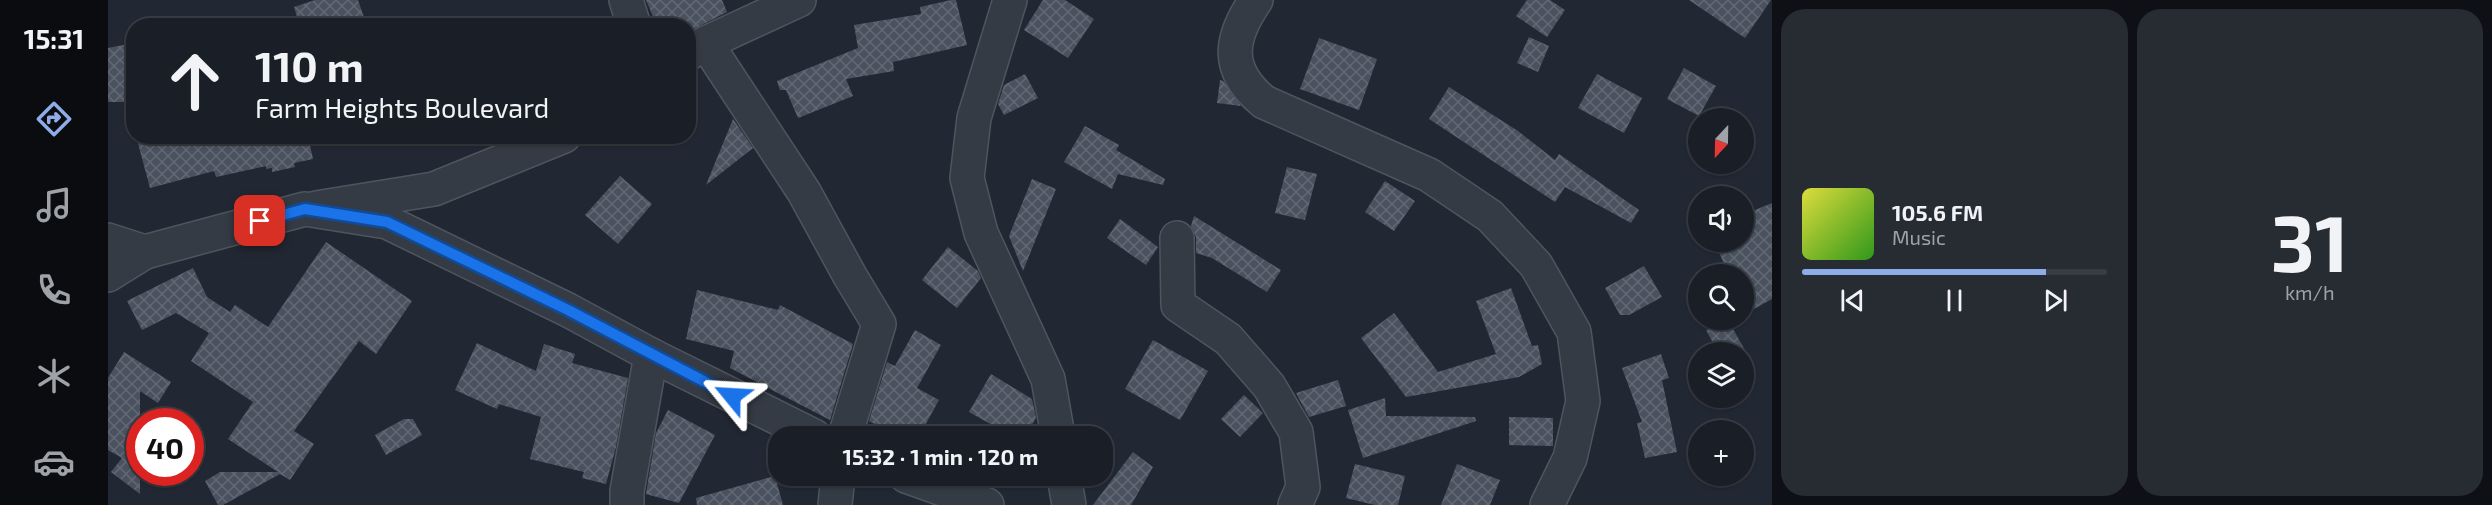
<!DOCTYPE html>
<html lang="en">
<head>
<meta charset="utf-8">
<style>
  body { margin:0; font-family:"Exo 2",sans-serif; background:#272b32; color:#f1f3f6; height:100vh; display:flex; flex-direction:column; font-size:22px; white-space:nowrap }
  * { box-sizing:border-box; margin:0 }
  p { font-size:20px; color:#9fa2a7 }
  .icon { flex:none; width:33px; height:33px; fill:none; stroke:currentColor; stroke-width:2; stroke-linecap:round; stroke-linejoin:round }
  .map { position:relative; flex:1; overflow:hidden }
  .panel { display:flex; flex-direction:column; gap:9px; padding:9px; background:#0e1015; width:720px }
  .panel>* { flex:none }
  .guide { position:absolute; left:18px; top:18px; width:570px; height:126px; border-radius:24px; box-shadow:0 2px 4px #0004,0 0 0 2px #383c43; background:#1a1e26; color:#f1f3f6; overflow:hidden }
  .needle { width:39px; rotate:202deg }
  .tools { position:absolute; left:1580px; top:108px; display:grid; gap:12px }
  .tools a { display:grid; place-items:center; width:66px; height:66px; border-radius:50%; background:#1a1e26; box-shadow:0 2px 4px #0004,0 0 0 2px #383c43; font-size:30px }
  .speed { position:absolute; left:18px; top:408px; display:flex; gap:12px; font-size:30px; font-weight:700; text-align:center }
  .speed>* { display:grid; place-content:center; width:78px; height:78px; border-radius:50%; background:#1a1e26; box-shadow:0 2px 4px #0004,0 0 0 2px #383c43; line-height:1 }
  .speed .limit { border:9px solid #d22; background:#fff; color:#111 }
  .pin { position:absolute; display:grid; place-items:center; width:51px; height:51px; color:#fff; margin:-26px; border-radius:12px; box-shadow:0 3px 9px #0006 }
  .me { position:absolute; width:66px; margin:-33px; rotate:297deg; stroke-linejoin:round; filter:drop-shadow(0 0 4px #0008) }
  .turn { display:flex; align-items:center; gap:21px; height:126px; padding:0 30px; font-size:27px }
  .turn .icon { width:78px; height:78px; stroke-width:2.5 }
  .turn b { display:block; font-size:42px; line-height:51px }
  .panel .widget { flex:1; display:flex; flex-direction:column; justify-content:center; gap:9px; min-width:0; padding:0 21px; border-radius:24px; background:#272b32 }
  .panel .dial { align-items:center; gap:0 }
  .dial b { font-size:78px; line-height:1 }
  .song { display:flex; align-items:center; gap:18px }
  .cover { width:72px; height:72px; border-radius:9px; background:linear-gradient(135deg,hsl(60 70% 55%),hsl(110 70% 35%)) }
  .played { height:6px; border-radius:3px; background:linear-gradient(90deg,#8dace8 80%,#383c43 80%) }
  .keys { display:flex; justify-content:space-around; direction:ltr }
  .panel .tiles { flex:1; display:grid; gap:9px; grid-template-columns:repeat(2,1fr) }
  .trip { position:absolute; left:660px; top:426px; width:345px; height:60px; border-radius:24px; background:#1a1e26; box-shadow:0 2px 4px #0004,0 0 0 2px #383c43; font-weight:700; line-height:60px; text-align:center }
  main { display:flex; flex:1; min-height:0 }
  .dock { display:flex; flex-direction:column; width:108px; justify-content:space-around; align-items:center; background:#0a0c0f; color:#9fa2a7 }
  .dock .icon { width:42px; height:42px }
  .dock .active { color:#8dace8 }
  .dock b { font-size:27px; color:#f1f3f6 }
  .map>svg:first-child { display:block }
</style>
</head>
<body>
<main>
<nav class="dock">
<b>15:31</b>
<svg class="icon active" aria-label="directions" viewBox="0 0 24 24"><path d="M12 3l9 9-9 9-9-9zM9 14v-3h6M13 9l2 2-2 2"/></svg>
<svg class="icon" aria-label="music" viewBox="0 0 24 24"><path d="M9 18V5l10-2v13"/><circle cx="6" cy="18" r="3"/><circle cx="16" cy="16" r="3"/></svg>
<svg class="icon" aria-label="phone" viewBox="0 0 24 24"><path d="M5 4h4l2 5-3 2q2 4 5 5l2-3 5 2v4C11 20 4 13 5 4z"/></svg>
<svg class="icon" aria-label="climate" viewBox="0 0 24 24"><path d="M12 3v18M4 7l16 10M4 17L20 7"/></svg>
<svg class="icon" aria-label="car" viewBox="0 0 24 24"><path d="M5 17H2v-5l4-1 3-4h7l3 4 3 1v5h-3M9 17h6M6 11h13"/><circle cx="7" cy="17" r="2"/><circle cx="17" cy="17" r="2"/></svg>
</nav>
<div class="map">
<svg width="1664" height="505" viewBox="0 0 1664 505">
  <defs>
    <pattern id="building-cross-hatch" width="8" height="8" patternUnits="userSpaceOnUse" patternTransform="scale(1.5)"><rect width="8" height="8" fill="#4b525f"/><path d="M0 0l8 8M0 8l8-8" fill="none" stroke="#626974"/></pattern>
  </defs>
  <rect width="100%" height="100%" fill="#222833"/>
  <g fill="url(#building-cross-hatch)">
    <path d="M207,0H250L259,26H192L186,7Z"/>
    <path d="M538,0H614L619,12L580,32V26H549Z"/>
    <path d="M843,0H848L859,45L785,62L786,71L738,79L745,96L690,118L678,90H672L669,81L750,48L746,25L813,14L812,7Z"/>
    <path d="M935,0H957L986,19L960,58L916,30Z"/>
    <path d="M1419,0H1442L1457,10L1439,37L1408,16Z"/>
    <path d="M1581,0H1663L1637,38Z"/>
    <path d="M1421,37L1441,46L1430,72L1409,63Z"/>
    <path d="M1211,38L1269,59L1251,110L1192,89Z"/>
    <path d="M26,43V102H0V48Z"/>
    <path d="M1576,68L1608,86L1591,116L1559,99Z"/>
    <path d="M917,74L930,98L896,115L890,104L896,85Z"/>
    <path d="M1489,74L1534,98L1516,133L1470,108Z"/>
    <path d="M1112,80L1115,81L1133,106L1109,103Z"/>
    <path d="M1341,87L1410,131L1447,160L1451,154L1531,210L1523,223L1457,187L1447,202L1321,119Z"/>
    <path d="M625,119L645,148L598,185Z"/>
    <path d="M977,126L1011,145L1008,150L1057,179L1055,185L1010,174L1004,189L956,162Z"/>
    <path d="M28,136H200L205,159L186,163L187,167L164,172V168L158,169V166L108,177L106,171L42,188Z"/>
    <path d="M1179,167L1209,174L1197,220L1167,213Z"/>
    <path d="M512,176L544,204L510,244L477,215Z"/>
    <path d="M924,179L948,189L915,271L901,236Z"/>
    <path d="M1277,181L1307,201L1286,231L1257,212Z"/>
    <path d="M1664,203V299L1635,315V274H1620L1607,242H1635V215Z"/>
    <path d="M1086,216L1173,270L1159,292L1104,258L1088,253V237L1083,226Z"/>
    <path d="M1012,219L1050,247L1038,265L999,238Z"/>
    <path d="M218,242L304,301L268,354L251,341L186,431L206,444L182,480L172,474L115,505H110L97,481L112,472H170L120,439L145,402L83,361L101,333L68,313L34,330L19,301L85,268L99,297L122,312L127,305L160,327Z"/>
    <path d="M840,247L870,271L873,278L849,308L814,280Z"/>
    <path d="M1536,266L1554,297L1521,315H1512L1497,288Z"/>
    <path d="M1403,288L1424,346L1430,345L1434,364L1411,377L1298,397L1253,338L1286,313L1330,372L1388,354L1368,301Z"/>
    <path d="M589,290L670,310L672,305L745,344L722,420L622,368L626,351L578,339Z"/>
    <path d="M1617,320H1620L1638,352H1610L1598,330Z"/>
    <path d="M807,330L833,345L809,388L831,400L811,436H789L761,421L779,362L787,366Z"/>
    <path d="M1045,340L1100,371L1072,420L1017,389Z"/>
    <path d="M369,343L428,371L436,344L467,354L464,363L520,378L508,447L498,484L474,478L476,472L422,459L433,417L391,404L389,409L347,390Z"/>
    <path d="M16,352L63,382L50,403L32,391V494L3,472L14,458L0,450V378Z"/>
    <path d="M1553,354L1561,378L1554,380L1569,452L1537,458L1529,423L1534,422L1514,368Z"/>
    <path d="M883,374L924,399L928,418L917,436H904L861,412Z"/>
    <path d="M1230,380L1238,406L1201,417L1188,393Z"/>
    <path d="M1136,395L1155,413L1132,437L1113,419Z"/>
    <path d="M1277,398L1278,416L1367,417L1368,421L1255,458L1240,410Z"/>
    <path d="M560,410L607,435L571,503L538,494L548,433Z"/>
    <path d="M1401,417L1445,418V446L1401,445Z"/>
    <path d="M296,419H305L314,435L278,455L267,435Z"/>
    <path d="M1025,452L1045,467L1023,505H985Z"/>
    <path d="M1247,464L1297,476L1290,505H1267L1238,498Z"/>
    <path d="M1349,464L1392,480L1382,505H1333Z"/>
    <path d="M667,476L675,505H589L588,498Z"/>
  </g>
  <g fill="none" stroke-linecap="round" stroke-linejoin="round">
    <defs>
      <g id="minor">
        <path d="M518,0L526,26"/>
        <path d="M902,0L866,118L859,178L873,233L940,379L950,436"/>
        <path d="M1148,0C1121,39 1117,70 1156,102L1321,175L1382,216L1428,265L1466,332L1475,401L1462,458L1439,505"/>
        <path d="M598,43L696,192L742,276L771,324L737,436"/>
        <path d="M580,54L598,43L691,0"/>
        <path d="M208,208L326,189L456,136"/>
        <path d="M1069,238L1070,305L1120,339L1161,386L1188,432L1195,487L1187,505"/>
        <path d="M0,240L37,252"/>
        <path d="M956,476L961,505"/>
        <path d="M519,505V491L543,355"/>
        <path d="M727,505L730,476"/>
      </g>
      <g id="tertiary">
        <path d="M0,275L37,252L197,209L279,222L460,310L543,355L706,436"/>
        <path d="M798,476L879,505"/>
      </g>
    </defs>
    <use href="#minor" stroke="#4f555f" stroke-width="36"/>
    <use href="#tertiary" stroke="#4f555f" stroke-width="36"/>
    <use href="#minor" stroke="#353b44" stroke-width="33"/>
    <use href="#tertiary" stroke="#353b44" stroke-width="33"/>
  </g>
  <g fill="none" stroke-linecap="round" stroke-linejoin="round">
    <defs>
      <path id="route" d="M152,221L197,209L279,222L460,310L624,396"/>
    </defs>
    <use href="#route" stroke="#114b97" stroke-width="15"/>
    <use href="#route" stroke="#1a73e8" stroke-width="10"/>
  </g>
</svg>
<div class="tools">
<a><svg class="needle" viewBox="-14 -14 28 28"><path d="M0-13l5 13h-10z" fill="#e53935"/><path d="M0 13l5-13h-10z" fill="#9fa2a7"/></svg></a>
<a><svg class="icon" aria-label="sound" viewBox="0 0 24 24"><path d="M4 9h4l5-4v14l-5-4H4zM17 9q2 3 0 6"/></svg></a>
<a><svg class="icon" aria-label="search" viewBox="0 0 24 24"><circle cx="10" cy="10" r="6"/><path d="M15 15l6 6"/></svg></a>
<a><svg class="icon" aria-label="layers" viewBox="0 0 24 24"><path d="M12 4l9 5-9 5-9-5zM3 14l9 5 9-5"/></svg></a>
<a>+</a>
</div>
<div class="speed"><div class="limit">40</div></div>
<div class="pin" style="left:152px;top:221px;background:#d93025"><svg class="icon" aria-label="arrive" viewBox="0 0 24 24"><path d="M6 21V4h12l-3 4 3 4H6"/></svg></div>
<svg class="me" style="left:624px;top:396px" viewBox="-20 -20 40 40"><path d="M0-17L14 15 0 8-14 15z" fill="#1a73e8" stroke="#fff" stroke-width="4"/></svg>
<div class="trip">15:32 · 1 min · 120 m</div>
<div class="guide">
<div class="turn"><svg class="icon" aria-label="ahead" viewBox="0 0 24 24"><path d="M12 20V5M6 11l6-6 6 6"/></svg><div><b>110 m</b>Farm Heights Boulevard</div></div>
</div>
</div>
<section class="panel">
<div class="tiles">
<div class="widget">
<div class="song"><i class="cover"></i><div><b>105.6 FM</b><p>Music</p></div></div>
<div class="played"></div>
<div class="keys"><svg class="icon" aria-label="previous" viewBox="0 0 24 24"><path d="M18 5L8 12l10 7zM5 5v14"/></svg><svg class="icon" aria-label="pause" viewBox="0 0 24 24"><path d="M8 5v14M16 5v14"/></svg><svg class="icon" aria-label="next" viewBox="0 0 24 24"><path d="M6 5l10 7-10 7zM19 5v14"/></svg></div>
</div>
<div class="widget dial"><b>31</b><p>km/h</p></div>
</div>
</section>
</main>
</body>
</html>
